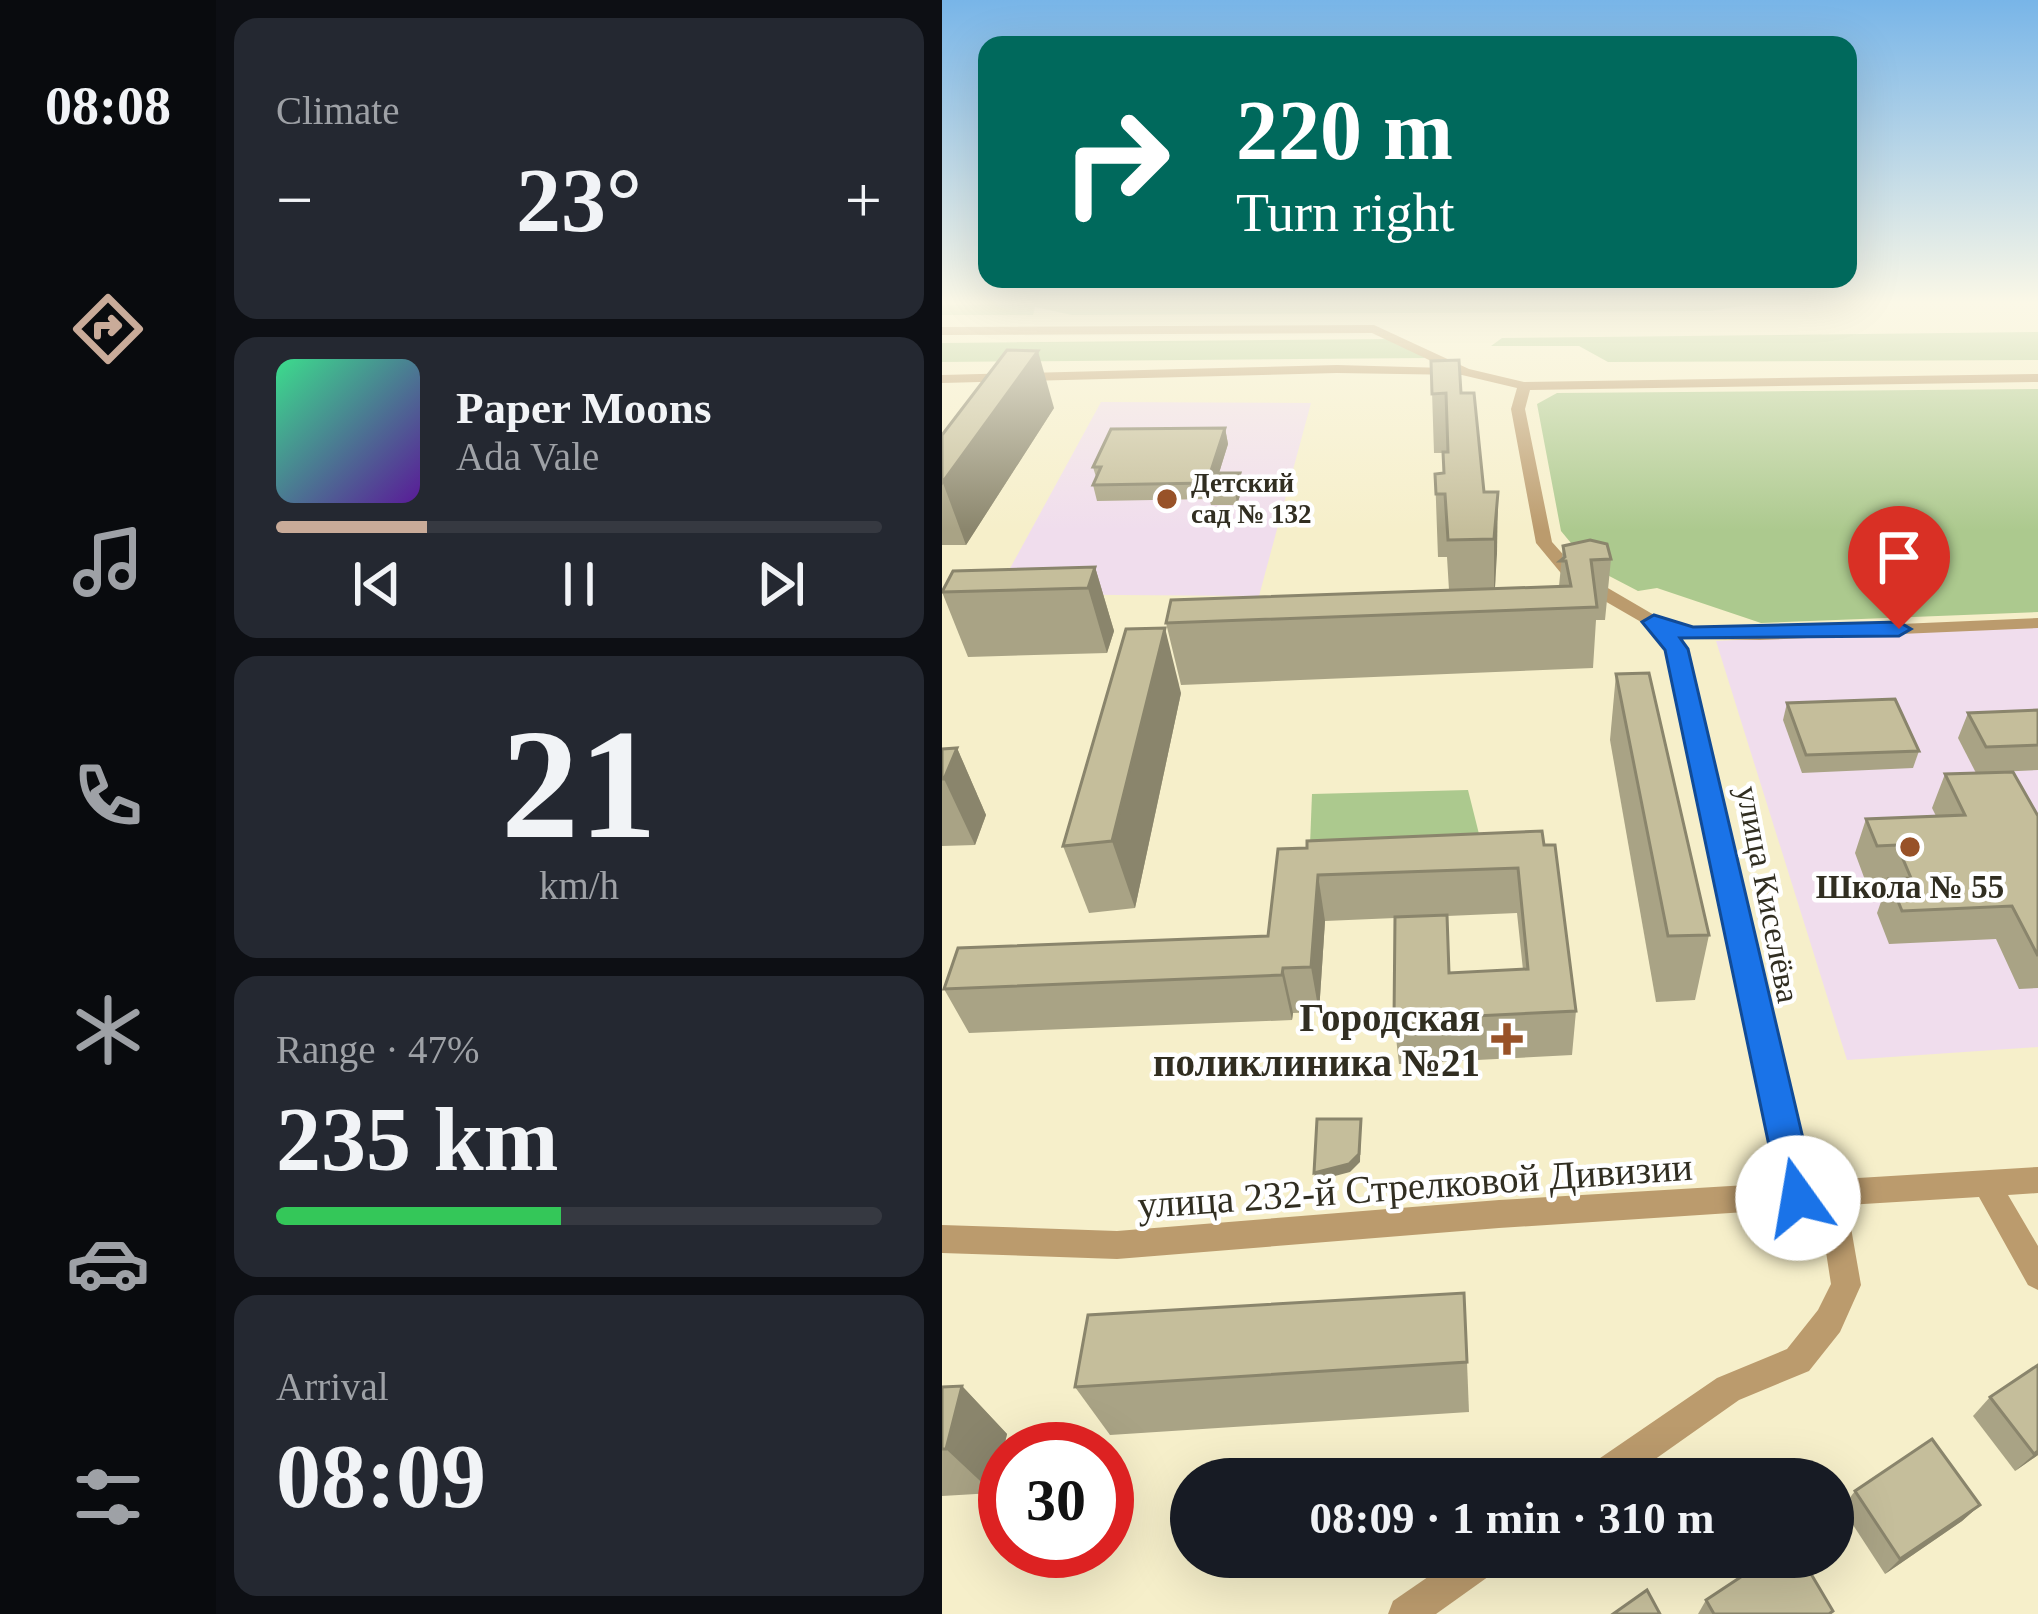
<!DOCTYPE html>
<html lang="en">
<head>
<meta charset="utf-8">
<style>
  body { margin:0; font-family:Georgia,serif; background:#242831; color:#f1f3f6; height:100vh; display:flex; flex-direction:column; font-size:45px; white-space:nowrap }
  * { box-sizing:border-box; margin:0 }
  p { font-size:39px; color:#9ea1a6 }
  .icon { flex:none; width:66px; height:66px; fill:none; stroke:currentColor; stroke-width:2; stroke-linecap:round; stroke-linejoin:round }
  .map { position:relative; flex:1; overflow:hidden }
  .panel { display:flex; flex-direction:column; gap:18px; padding:18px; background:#0d0f14; width:726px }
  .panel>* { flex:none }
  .banner { position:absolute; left:36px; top:36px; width:879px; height:252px; border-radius:24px; box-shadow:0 12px 48px #0002; background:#00695c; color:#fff; overflow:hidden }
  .speed { position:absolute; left:36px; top:1422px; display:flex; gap:24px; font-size:60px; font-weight:700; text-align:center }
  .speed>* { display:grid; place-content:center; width:156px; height:156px; border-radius:50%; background:#171b24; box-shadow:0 12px 48px #0002; line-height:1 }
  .speed .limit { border:18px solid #d22; background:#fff; color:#111 }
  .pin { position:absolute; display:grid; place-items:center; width:102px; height:102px; color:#fff; margin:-123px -51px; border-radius:50% 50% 50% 0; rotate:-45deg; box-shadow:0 0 12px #0007 }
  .pin .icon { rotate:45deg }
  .me { position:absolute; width:132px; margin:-66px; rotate:347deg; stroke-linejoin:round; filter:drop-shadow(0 0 9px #0008) }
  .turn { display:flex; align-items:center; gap:42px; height:252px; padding:0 60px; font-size:54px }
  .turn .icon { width:156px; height:156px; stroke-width:2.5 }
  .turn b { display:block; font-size:84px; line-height:102px }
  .big { font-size:90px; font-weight:700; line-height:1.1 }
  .panel .card { flex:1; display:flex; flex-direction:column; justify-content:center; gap:18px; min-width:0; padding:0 42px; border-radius:24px; background:#242831 }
  .panel .dial { align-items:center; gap:0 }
  .dial b { font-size:156px; line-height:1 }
  .song { display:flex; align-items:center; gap:36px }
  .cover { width:144px; height:144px; border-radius:18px; background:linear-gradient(135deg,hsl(150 70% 55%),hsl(270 70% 35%)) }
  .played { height:12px; border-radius:6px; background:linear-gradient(90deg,#c9ab99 25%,#363941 25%) }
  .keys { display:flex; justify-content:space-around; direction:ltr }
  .heat { display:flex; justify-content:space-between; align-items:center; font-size:66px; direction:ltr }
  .charge { height:18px; border-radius:9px; background:linear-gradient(90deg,#34c759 47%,#363941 0) }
  .trip { position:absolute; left:228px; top:1458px; width:684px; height:120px; border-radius:60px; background:#171b24; box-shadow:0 12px 48px #0002; font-weight:700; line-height:120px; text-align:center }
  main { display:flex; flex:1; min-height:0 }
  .dock { display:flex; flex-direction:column; width:216px; justify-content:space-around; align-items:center; background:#090b0e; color:#9ea1a6 }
  .dock .icon { width:84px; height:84px }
  .dock .active { color:#c9ab99 }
  .dock b { font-size:54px; color:#f1f3f6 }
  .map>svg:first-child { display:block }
</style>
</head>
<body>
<main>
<nav class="dock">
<b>08:08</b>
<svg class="icon active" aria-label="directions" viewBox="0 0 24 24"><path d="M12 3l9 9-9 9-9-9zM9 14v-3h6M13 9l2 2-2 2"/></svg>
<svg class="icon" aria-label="music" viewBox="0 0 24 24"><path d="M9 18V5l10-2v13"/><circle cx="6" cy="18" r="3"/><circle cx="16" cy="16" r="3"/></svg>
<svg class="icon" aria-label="phone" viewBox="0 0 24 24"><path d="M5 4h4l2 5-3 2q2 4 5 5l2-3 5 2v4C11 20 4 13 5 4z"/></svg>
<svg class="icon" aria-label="climate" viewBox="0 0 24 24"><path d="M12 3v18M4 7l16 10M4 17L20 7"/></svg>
<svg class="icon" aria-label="car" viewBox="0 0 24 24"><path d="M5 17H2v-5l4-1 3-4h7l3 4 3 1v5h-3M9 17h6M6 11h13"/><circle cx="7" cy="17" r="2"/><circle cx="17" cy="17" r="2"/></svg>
<svg class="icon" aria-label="filters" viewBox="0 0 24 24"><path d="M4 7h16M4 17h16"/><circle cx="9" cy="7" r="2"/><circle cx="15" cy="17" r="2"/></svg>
</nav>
<section class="panel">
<div class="card"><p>Climate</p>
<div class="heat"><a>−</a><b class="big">23°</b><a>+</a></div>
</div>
<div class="card">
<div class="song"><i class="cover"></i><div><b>Paper Moons</b><p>Ada Vale</p></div></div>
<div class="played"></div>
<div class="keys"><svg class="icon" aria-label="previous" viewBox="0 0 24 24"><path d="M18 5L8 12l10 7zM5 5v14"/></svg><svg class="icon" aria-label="pause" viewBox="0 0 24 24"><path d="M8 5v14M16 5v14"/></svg><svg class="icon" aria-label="next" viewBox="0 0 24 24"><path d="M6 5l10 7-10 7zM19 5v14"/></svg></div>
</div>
<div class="card dial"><b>21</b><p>km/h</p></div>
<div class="card"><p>Range · 47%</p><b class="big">235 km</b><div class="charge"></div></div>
<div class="card"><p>Arrival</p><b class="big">08:09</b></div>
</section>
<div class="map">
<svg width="1096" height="1614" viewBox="0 0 1096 1614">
  <rect width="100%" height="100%" fill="#f6efca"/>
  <g fill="#f0dded">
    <path d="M159,402L369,403L317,596L54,594Z"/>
    <path d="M1096,626V1047L905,1060L774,641Z"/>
  </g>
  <g fill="#acc98e">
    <path d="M0,305H805L769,311L130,315L93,307L91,315H0Z"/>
    <path d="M1096,332V360L666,362L637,346H549L560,338Z"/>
    <path d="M453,339L483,358L0,362V343Z"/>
    <path d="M1096,389V612L819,623L715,588L696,591L648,566L619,531L595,404L615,393Z"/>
    <path d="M526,790L539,842L368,845L370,794Z"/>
  </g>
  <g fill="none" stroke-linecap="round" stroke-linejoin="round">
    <g fill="#bb9b6d" fill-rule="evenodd">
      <path d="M432,325L527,369L582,382L1096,374V382L588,390L583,409L610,542L635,570L719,619L751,629L818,630L1096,618V628L818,640L750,639L732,634L744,649L867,1181L1096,1167V1193L1066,1195L1096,1246V1290L1086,1285L1037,1197L905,1205L919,1285L898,1332L867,1371L797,1400L685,1479H640L645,1467L775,1378L845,1349L876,1310L889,1284L877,1207L857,1211L850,1209L557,1228L175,1259L0,1253V1225L175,1231L557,1200L840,1183L726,650L706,626L623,578L594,543L569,409L575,388L520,375L395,373L0,383V375L395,365L504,368L430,333L0,335V327Z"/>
      <path d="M515,1557H562L557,1569L494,1614H446L451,1601Z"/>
    </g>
  </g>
  <g fill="#a9a385" fill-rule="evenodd">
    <path d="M489,361L519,393L542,492H556L553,588L617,586L621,546L669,559L663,620H654L651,668L239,685L224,623L507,590L505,557H496L493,474L502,473L501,453H492Z"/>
    <path d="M112,408L24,545H0V435Z"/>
    <path d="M283,428L286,444L277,473L300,489L295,505H269L267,499L155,501L151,485L154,477L151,467Z"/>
    <path d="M153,567L172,631L165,653L26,657L0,592Z"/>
    <path d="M674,674L767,935L753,1000L714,1002L668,740Z"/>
    <path d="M239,693L193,908L147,913L121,846Z"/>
    <path d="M845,703L977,751L971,768L860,773L841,720Z"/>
    <path d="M1096,710V770L1034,773L1016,738L1026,713Z"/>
    <path d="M15,748L44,815L33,845L0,846V749Z"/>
    <path d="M1003,774L1096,816V988L1077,989L1054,939L947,944L935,913L945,885L943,879L923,880L913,853L924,819L994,816L990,808Z"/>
    <path d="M602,845L634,1011L630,1055L457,1064L452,1020L453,918L383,921L377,1012L351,1013L350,1020L27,1033L2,989L326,936L336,849ZM575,913L581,970L507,973L505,916Z"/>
    <path d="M525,1362L527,1412L168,1435L133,1387Z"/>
    <path d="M1096,1365V1455L1073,1471L1031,1416L1048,1397Z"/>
    <path d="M20,1386L65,1434L51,1493L0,1496V1387Z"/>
    <path d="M913,1491L1038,1505L1020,1521L943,1574L900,1508Z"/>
    <path d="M764,1600L888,1614H756Z"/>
  </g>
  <g fill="#8a856c">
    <path d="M96,351L112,408L24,545L1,483Z"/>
    <path d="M283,428L286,444L272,489H267L265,483Z"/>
    <path d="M298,473L300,489L295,505L293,489Z"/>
    <path d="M556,492L555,554L552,603V539Z"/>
    <path d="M153,567L172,631L165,653L146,588Z"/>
    <path d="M223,628L239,693L193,908L170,841Z"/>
    <path d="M15,748L44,815L33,845L2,779Z"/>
    <path d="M376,875L383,921L377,1012L369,967Z"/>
    <path d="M341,968L351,1013L350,1020L340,975Z"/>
    <path d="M419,1119L418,1162L408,1172L374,1181L372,1173Z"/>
    <path d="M20,1386L65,1434L51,1493L4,1449Z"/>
    <path d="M1096,1451V1455L1073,1471Z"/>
    <path d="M1038,1505L1020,1521L943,1574L958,1559Z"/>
  </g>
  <g fill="#c5be9b" stroke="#8a856c" stroke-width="3">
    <path d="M65,350L96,351L0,483V435Z"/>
    <path d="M517,360L519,393H532L542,492H556L552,539L506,540L503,494H494L493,474L502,473L501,452H506L504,393L490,394L489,361Z"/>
    <path d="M283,428L265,483L151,485L159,467H151L169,429Z"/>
    <path d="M271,473H298L293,489H266Z"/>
    <path d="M648,540L665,544L669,559L649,560L655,607L224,623L229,600L629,586L624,561H618L623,557L621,546Z"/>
    <path d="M153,567L146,588L0,592L11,571Z"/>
    <path d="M223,628L170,841L121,846L184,629Z"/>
    <path d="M707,673L767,935L726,936L674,674Z"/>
    <path d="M953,699L977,751L864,755L845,703Z"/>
    <path d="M1096,710V745L1044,747L1026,713Z"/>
    <path d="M15,748L2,779H0V749Z"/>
    <path d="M1071,772L1096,816V956L1070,906L960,911L947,879L969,878L955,845L935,846L924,819L1023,815L1003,774Z"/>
    <path d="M600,831L602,845H613L634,1011L452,1020L453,917L505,915L507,973L586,969L576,868L376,875L369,967L341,968L340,975L2,989L16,948L326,936L336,849L365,848V841Z"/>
    <path d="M375,1119H419L417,1154L407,1164L372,1173Z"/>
    <path d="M522,1293L525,1362L133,1387L146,1315Z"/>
    <path d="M1096,1365V1451L1092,1454L1048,1397Z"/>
    <path d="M20,1386L4,1449H0V1387Z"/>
    <path d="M990,1439L1038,1505L958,1559L913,1491Z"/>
    <path d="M829,1557H859L891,1611L887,1614H772L764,1600Z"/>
    <path d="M705,1590L718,1614H671Z"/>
  </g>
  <linearGradient id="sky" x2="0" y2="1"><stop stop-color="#78b5e8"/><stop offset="0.57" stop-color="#fbf8e7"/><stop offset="1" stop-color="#fbf8e7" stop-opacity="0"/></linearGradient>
  <rect width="1096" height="531" fill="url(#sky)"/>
  <path fill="#1a73e8" stroke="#114b97" stroke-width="3" d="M712,615L751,627L957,622L969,629L957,636L738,638L746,649L875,1198L869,1211L856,1216L844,1211L838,1198L723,650L700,622Z"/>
  <g fill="#985228" stroke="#fff" stroke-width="4.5">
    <circle cx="225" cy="499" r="12"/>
    <circle cx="968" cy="847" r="12"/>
    <path d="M559 1021h12v12h12v12h-12v12h-12v-12h-12v-12h12z"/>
  </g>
  <g text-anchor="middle" stroke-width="9" stroke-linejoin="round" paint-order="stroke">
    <g font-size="27" font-weight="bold" fill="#312e21" stroke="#fff" text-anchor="start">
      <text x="249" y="492">Детский<tspan x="249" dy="31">сад № 132</tspan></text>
    </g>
    <g font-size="33" font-weight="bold" fill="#312e21" stroke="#fff">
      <text x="968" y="898">Школа № 55</text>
    </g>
    <g font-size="33" fill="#312e21" stroke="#fff">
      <text transform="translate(827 894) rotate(79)" y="12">улица Киселёва</text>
    </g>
    <g font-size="39" font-weight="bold" fill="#312e21" stroke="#fff" text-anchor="end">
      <text x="538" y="1031">Городская<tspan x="538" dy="45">поликлиника №21</tspan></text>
    </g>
    <g font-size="39" fill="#312e21" stroke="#fff">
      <text transform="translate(473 1185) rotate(-4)" y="14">улица 232-й Стрелковой Дивизии</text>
    </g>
  </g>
</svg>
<div class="speed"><div class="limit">30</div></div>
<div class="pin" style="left:957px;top:629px;background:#d93025"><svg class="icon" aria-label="arrive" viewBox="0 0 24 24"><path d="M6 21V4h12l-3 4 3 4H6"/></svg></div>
<svg class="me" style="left:856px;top:1198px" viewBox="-20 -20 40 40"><circle r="19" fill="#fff"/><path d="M0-13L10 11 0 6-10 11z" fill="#1a73e8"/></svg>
<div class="trip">08:09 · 1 min · 310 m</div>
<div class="banner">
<div class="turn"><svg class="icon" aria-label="right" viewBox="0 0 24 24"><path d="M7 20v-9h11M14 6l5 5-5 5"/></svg><div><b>220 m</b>Turn right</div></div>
</div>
</div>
</main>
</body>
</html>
